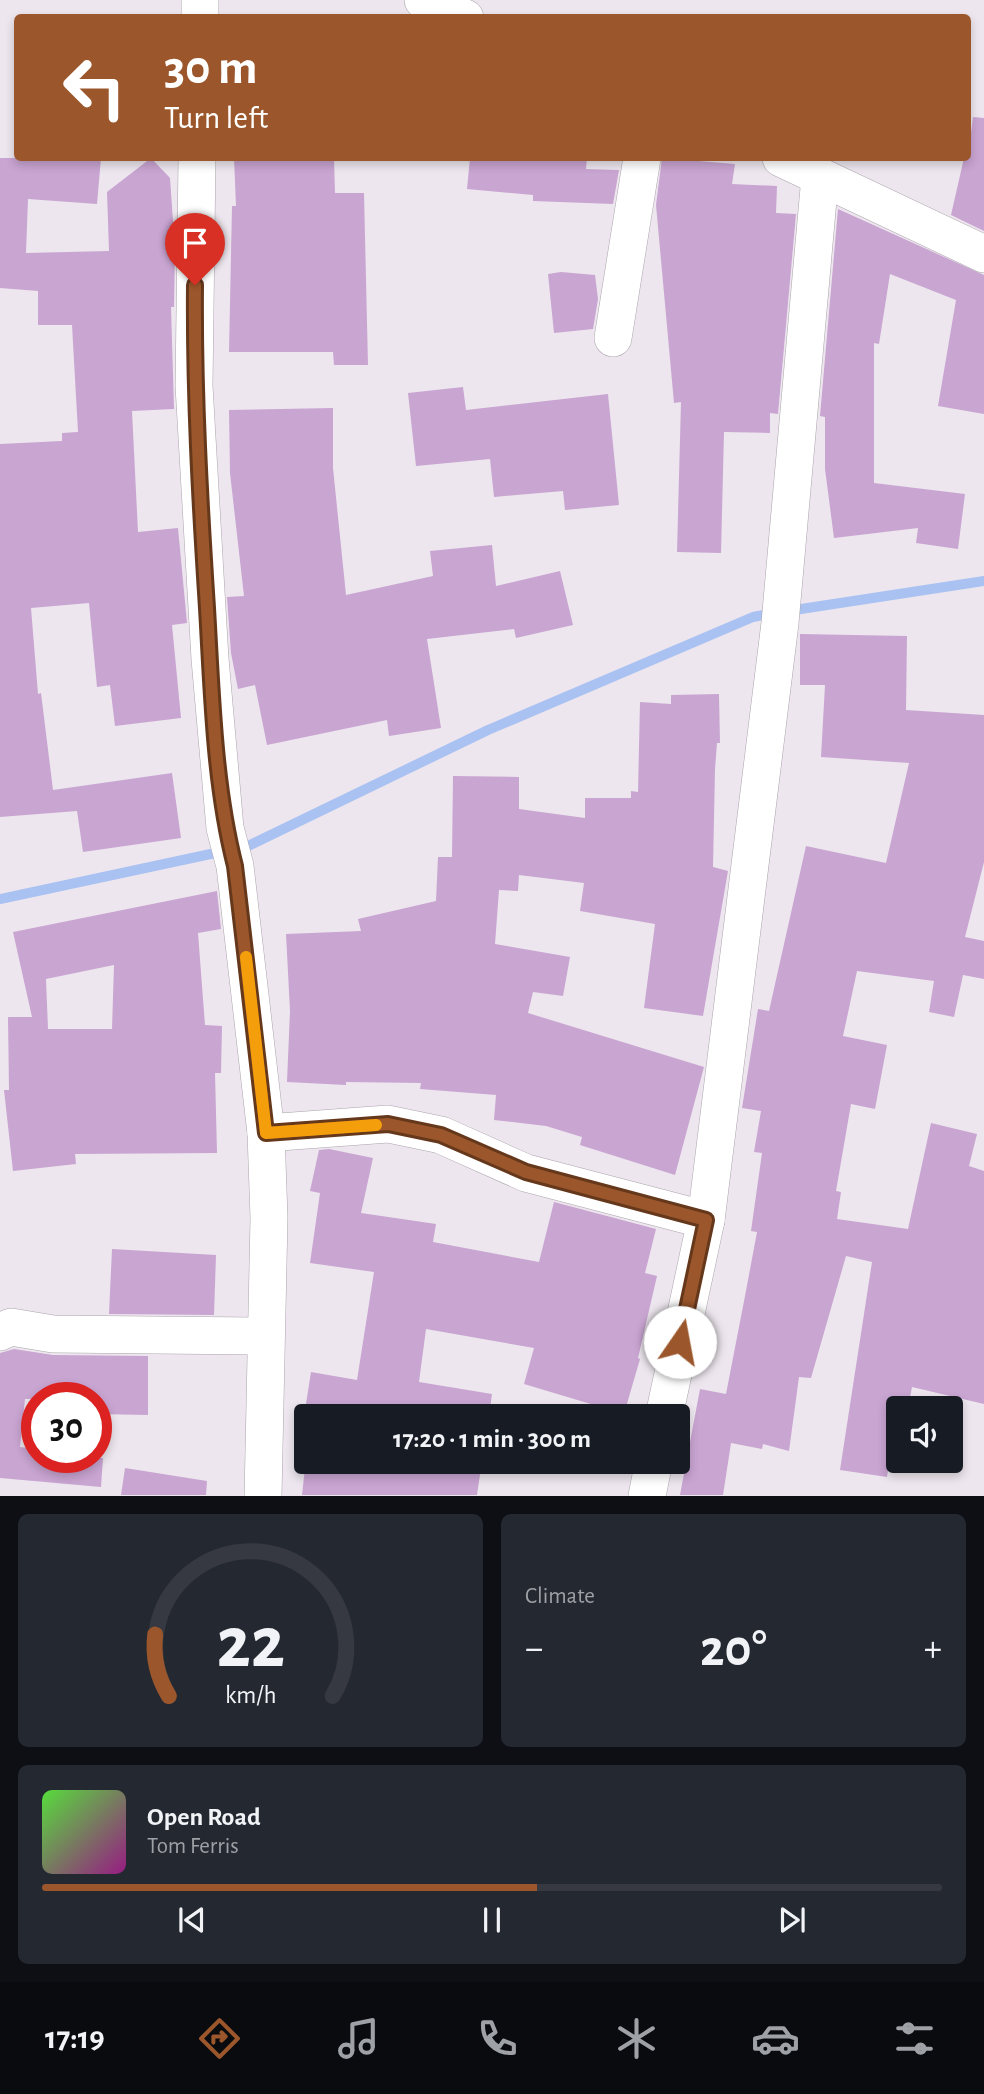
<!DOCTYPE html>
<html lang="en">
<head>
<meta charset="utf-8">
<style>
  body { margin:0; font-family:"Alegreya Sans",sans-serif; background:#242831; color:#f1f3f6; height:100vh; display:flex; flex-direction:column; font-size:26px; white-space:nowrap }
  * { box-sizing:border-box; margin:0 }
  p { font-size:23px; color:#9ea1a6 }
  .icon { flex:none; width:38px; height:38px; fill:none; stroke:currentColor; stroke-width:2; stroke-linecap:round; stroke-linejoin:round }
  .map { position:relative; height:1496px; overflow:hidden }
  .side { display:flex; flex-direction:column; gap:18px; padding:18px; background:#0d0f14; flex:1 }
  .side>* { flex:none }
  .top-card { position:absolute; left:14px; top:14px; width:957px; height:147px; border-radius:7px; box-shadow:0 4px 10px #0003; background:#9b562b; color:#fff; overflow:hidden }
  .fabs { position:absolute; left:886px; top:1396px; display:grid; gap:14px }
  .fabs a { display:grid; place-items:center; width:77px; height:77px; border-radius:7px; background:#171b24; box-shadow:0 4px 10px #0003; font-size:35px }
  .speed { position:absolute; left:21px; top:1382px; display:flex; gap:14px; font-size:35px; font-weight:700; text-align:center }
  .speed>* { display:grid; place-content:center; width:91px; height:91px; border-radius:50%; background:#171b24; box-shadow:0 4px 10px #0003; line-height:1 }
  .speed .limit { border:10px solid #d22; background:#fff; color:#111 }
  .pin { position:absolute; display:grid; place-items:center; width:60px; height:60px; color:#fff; margin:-72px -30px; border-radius:50% 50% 50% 0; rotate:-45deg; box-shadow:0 0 7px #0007 }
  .pin .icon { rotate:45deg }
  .me { position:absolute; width:77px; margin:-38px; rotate:12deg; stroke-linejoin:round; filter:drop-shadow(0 0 5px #0008) }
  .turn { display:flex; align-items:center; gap:24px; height:147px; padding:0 35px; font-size:32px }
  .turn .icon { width:91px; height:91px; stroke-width:2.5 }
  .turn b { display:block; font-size:49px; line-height:60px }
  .big { font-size:52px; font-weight:600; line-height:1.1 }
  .side .tile { flex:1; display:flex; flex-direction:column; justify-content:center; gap:10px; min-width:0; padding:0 24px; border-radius:10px; background:#242831 }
  .side .dial { align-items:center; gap:0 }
  .dial svg { height:182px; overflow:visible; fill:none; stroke:#363941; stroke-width:7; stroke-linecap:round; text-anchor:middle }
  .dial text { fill:#f1f3f6; stroke:none }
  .song { display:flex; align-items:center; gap:21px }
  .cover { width:84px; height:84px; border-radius:10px; background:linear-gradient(135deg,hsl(110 70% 55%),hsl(310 70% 35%)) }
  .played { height:7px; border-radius:4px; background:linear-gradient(90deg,#9b562b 55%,#363941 55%) }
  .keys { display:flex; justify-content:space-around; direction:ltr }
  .heat { display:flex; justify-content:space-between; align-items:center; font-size:38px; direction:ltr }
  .side .tiles { flex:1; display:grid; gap:18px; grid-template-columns:1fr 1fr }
  .tile:last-child { grid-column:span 2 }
  .trip { position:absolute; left:294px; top:1404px; width:396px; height:70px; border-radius:7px; background:#171b24; box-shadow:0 4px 10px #0003; font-weight:600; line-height:70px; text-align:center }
  .dock { display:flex; height:112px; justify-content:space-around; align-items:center; background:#090b0e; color:#9ea1a6 }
  .dock .icon { width:49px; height:49px }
  .dock .active { color:#9b562b }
  .dock b { font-size:32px; color:#f1f3f6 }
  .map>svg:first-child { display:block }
</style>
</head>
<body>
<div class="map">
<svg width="984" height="1496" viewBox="0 0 984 1496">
  <rect width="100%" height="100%" fill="#ede6ee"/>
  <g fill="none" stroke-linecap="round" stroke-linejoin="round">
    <g stroke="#aac2f2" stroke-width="10">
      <path d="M788,611L984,581"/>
      <path d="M0,899L248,846L488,730L753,617L773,613"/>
    </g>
  </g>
  <g fill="#c9a5d2" fill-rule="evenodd">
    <path d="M973,117L984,118V231L951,215L964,158H968Z"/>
    <path d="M0,158H101L97,204L28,199L26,253L109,251L107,192L151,158L170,178L175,250L174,307H171L174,409L132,411L138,532L178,528L187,623L172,625L181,718L115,726L110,685L97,687L89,603L31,608L38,694L41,693L53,790L172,773L181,838L83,852L77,811L0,817V444L62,441V433L78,432L72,325H38V291L0,288Z"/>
    <path d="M234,158H334L335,193H364L368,365H334L333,352H229L232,206H236Z"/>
    <path d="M470,158H587L586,169L619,170L613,204L533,201V195L467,189Z"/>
    <path d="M662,158L735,164L732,184L777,186L776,213L796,214L778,414L770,413V433L724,432L721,553L677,552L681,402L674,403L656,205Z"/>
    <path d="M838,209L984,275V414L938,406L956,300L890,274L879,344L874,343V483L965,494L958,549L916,543L918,528L834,538L825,469V417L820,416Z"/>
    <path d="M561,272L595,275L598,299L593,329L554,333L548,274Z"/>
    <path d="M463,387L466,410L608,394L619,505L565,510L563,491L494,497L490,459L416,466L408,393Z"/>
    <path d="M333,408V468L346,595L433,576L430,551L492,545L496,586L560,571L573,625L516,638L514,629L427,639L441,728L389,736L387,720L267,745L255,685L238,689L231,653L227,597L244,596L230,473L229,410Z"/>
    <path d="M800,634L907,636L906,710L984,715V862L965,937L984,941V979L963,975L954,1017L929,1012L934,981L857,971L843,1036L887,1045L875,1109L851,1104L836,1191L841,1192L837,1219L908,1229L931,1123L977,1134L969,1166L984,1171V1404L912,1387L909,1403L899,1401L887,1477L840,1470L872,1262L846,1256L811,1378L799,1377L789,1451L763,1444L762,1449L731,1443L723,1495H680L700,1389L726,1394L745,1296L757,1232L751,1231L762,1153L754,1152L761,1111L742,1108L758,1009L769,1011L806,846L886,863L909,763L821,757L825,685H800Z"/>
    <path d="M719,694L720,743H717L715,769L713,867L728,871L703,1016L644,1008L655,924L580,911L584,883L519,875L518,891L499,890L495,944L570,957L563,996L533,992L528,1013L704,1067L675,1175L580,1145L582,1137L546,1126L494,1120L496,1095L420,1089L421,1083L346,1082V1085L287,1082L290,1011L286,934L361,931L358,919L436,901L438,857H452L453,776L519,777V809L585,818V798H631V791L638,792L640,702L671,704V695Z"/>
    <path d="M217,891L221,929L198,933L205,1025L222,1026L221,1073H215L217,1153L75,1154L76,1164L13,1171L4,1090H9L8,1017H32L13,932ZM114,965L112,1029H48L46,979Z"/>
    <path d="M329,1149L373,1158L361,1213L436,1224L433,1242L539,1262L554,1202L656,1229L645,1273L657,1276L638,1358L640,1359L624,1414L524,1384L534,1348L426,1329L419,1382L492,1394L489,1416H306V1424L303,1423L311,1372L357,1380L374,1272L310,1263L320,1193L310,1191L319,1150Z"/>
    <path d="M112,1249L216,1255L214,1315L109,1314Z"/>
    <path d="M14,1349L53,1355L148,1356V1415L96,1414V1398L25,1399L20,1447L37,1449V1458H103L101,1487L0,1478V1353Z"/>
    <path d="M306,1459V1461H482L477,1495H302Z"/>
    <path d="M125,1468L207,1481L206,1495H121Z"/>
  </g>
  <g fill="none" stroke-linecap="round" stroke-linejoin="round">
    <defs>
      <g id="minor">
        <path d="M423,0L465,18"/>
        <path d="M200,18V0"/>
        <path d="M197,158L194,386L210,659L225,828L235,866L266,1133L269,1218L263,1496"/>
        <path d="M781,158L984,254"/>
        <path d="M613,338L642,158"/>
        <path d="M266,1133L388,1124L441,1135L526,1173L706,1220"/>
        <path d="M0,1332L11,1327L53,1334L266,1336"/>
        <path d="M664,1416L706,1220L780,623L820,177"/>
        <path d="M647,1496L654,1461"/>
      </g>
    </defs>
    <use href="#minor" stroke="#aba4ac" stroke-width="38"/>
    <use href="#minor" stroke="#fff" stroke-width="37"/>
  </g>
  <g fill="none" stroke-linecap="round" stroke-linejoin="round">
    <defs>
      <path id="route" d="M195,285C194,393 200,500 207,608C212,693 214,784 235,866L266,1133L388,1124L441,1135L526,1172L706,1220L680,1342"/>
    </defs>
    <use href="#route" stroke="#65381c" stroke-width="18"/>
    <use href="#route" stroke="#9b562b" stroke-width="12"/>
    <path stroke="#f59e0b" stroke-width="12" d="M246,957L266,1133L376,1125"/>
  </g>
</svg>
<div class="fabs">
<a><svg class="icon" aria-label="sound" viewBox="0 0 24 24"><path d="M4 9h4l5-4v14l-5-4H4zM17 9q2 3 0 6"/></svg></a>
</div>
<div class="speed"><div class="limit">30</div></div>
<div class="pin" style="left:195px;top:285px;background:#d93025"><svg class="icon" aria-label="arrive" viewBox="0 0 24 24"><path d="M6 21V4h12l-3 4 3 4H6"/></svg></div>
<svg class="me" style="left:680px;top:1342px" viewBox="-20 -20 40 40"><circle r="19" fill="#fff"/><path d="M0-13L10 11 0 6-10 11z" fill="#9b562b"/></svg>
<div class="trip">17:20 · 1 min · 300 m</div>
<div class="top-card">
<div class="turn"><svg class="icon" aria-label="left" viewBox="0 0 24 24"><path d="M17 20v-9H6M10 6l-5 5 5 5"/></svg><div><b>30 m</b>Turn left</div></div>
</div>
</div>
<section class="side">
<div class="tiles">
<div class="tile dial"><svg viewBox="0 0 100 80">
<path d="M14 69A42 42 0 1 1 86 69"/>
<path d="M14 69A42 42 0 0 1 8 42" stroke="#9b562b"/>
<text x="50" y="56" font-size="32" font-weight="700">22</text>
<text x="50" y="72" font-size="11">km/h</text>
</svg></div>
<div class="tile"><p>Climate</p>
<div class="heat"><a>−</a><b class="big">20°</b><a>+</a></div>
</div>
<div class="tile">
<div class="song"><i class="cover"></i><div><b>Open Road</b><p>Tom Ferris</p></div></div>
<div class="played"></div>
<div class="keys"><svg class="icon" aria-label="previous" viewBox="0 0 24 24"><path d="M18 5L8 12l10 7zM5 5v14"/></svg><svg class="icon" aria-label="pause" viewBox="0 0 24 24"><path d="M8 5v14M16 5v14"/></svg><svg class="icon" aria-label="next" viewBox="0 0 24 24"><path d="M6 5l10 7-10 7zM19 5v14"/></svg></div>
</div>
</div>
</section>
<nav class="dock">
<b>17:19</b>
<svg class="icon active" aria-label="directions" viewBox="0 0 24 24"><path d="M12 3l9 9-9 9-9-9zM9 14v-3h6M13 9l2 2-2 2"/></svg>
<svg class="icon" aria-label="music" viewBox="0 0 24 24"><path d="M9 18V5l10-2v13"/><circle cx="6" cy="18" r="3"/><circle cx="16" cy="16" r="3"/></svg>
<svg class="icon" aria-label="phone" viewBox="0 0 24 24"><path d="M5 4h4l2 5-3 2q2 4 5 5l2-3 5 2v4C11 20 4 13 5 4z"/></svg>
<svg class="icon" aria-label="climate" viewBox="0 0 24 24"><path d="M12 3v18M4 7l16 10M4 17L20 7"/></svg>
<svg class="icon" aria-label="car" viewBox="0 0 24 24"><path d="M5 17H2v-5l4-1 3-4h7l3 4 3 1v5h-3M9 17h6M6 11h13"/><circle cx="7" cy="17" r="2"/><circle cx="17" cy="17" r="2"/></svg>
<svg class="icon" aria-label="filters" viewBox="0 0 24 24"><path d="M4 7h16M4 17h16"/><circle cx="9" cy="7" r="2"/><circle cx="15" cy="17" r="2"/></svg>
</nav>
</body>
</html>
